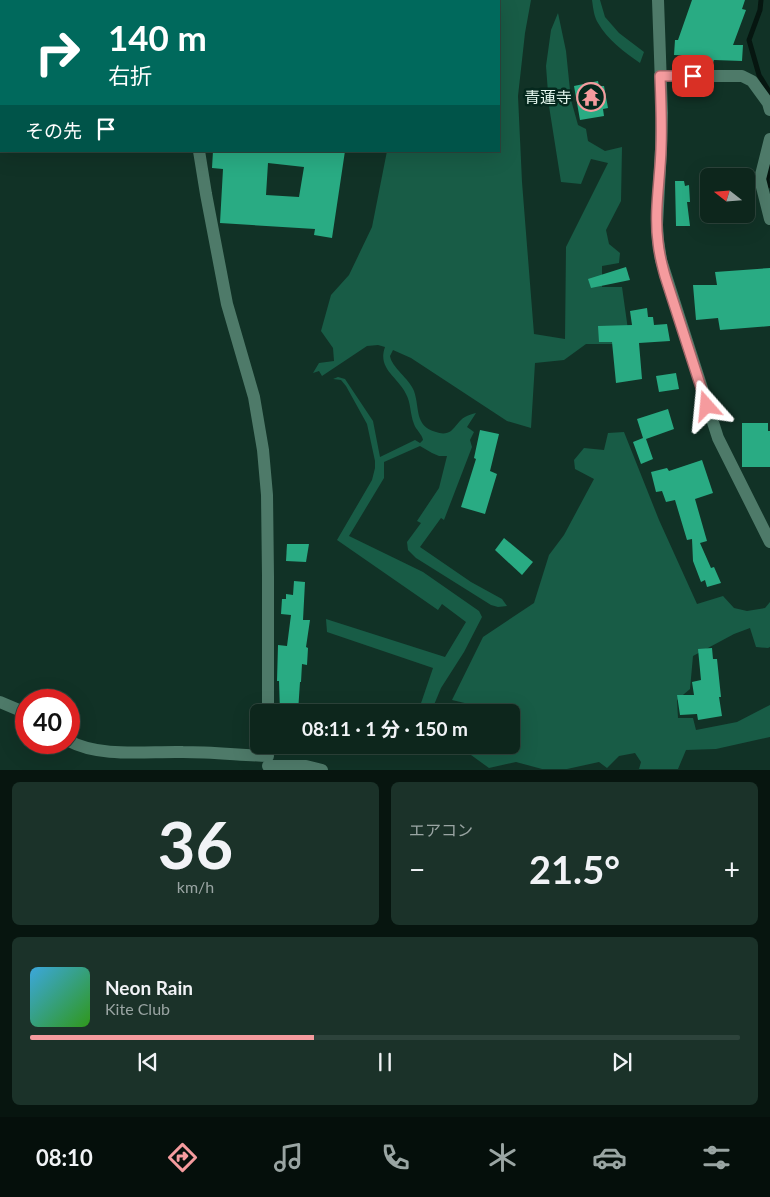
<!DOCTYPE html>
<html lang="ja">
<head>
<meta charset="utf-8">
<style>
  body { margin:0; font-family:Lato,"Noto Sans JP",sans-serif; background:#1b3229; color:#f1f3f6; height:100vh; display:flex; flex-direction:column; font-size:19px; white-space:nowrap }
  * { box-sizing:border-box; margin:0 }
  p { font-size:16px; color:#9aa5a3 }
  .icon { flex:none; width:28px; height:28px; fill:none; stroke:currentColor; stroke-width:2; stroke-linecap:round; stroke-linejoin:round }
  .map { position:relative; height:770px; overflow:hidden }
  .sheet { display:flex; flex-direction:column; gap:12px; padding:12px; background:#07150f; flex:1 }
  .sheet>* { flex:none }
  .banner { position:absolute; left:0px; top:0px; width:500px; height:152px; box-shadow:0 5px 20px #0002,0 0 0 1px #2d433b; background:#00695c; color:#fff; overflow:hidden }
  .needle { width:32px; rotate:287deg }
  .controls { position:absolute; left:700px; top:168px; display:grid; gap:10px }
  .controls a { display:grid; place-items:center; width:55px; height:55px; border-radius:8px; background:#0d261c; box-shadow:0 5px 20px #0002,0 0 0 1px #2d433b; font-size:25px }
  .speed { position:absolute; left:15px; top:689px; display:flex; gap:10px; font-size:25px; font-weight:700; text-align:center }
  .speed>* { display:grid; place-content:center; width:65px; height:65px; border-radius:50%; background:#0d261c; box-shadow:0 5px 20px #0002,0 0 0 1px #2d433b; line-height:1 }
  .speed .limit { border:8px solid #d22; background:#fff; color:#111 }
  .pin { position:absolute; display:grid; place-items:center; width:42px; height:42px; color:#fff; margin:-21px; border-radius:10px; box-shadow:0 2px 8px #0006 }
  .me { position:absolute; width:55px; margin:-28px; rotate:342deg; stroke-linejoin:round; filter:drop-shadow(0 0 4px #0008) }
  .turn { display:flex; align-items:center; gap:18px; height:105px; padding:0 25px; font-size:22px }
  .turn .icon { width:65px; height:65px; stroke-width:2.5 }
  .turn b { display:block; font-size:35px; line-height:42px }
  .then { display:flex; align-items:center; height:48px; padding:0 25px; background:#0003; gap:10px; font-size:19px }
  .big { font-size:38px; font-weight:700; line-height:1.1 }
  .sheet .tile { flex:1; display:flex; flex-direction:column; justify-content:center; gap:8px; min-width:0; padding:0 18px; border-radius:8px; background:#1b3229 }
  .sheet .dial { align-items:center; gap:0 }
  .dial b { font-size:65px; line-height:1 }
  .song { display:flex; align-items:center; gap:15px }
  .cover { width:60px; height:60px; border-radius:8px; background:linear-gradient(135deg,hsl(200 70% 55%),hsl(110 70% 35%)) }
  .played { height:5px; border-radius:2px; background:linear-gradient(90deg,#f59b9e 40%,#2d433b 40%) }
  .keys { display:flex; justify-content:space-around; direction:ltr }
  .heat { display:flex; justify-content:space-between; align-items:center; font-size:28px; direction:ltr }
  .sheet .tiles { flex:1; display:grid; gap:12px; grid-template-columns:1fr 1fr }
  .tile:last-child { grid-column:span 2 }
  .trip { position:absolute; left:250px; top:704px; width:270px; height:50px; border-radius:8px; background:#0d261c; box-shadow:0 5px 20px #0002,0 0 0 1px #2d433b; font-weight:700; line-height:50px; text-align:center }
  .tabs { display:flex; height:80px; justify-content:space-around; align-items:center; background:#050f0b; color:#9aa5a3 }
  .tabs .icon { width:35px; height:35px }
  .tabs .active { color:#f59b9e }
  .tabs b { font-size:22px; color:#f1f3f6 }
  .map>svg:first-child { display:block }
</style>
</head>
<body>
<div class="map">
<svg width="770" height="770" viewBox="0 0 770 770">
  <rect width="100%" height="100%" fill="#113226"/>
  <g fill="#185c46">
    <path d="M176,0H531L525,33L518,96L522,182L534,334L565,339L566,247L608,163L591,159L581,184L561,182L549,106L546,66L551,30L558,13L566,51L571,100L578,125L586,129L588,141L605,151L622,147L621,201L606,230L609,244L620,253L619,263L602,266V287H622L630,344H586L564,360L535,363L531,428L507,421L411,358L393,350L390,356C392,368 409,378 414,391C420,408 414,426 436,432C441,434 447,434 451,431C456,427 459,420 465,417C468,415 472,414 476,413L467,427L474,432L470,440L472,447L444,520L441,518L420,547L471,582L502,599L507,606L498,607L491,605L416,558L408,550L407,542L421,523L417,521L439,488L447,456H439L432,453L420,446L384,462V478L349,536L423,572L479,611L482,617L464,652L441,688L431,712H418L433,668L327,632L326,619L445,657L466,622L442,604L438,610L337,540L372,480L375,468V461L367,424L346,386L341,380L333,379L338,377L345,379L373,421L380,457L415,440L420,443L423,440C422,434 416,430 414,424C410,414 411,403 406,394C398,377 377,369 385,347L378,345L367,346L322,376L319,371L313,373L319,363L334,361L333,348L321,331L331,295L349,275L372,227L387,151H499V1H176Z"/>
    <path d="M592,0H600L605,17L619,33L644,52L640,63C624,52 608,40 598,23C594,17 593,7 592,0Z"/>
    <path d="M624,432L659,520L697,604L723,596L734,608L747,611L765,608L770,602V647L768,648L756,647L750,628L734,634L693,656L690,689L677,700L678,718H693L696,730L737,722L770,705V737L716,749L686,750L678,769H639L641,762L635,753L619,756L607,768L599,762L567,769H542L516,762L489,768L471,755V745H511V712H476L473,705L452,700L483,637L534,603L549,555L564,535L594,479L575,469L574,460L584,448L604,450L608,433Z"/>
  </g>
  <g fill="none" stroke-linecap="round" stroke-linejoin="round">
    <g stroke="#061610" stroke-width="5">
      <path d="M761,0L760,10L749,40L759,75L770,93"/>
      <path d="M768,186L767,180L769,167"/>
    </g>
  </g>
  <g fill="#29ab83" fill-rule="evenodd">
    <path d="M692,0H745L742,9L746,10L733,45H743L742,61L714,60L711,68H683L701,56L674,55L675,40H678Z"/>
    <path d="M598,81L599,86H604L608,108L603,109L604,116L580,120L574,86Z"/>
    <path d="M213,151H345L332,238L314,235L315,229L220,223L223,169L212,168ZM268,163L304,167L299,197L266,195Z"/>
    <path d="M675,181H684L685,186L689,185L690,202H687L690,226H676Z"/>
    <path d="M626,267L630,280L591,288L588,279Z"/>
    <path d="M770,268V326L720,330L718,318L696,320L693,285H717L715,272Z"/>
    <path d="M647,308L648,317H653L654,325L667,324L670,341L639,343L642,379L616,383L612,342H599L598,326L632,325L630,311Z"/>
    <path d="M676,373L679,389L659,392L656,376Z"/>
    <path d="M668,409L674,429L646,439L653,459L641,464L633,442L643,438L637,419Z"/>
    <path d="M742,423H768V431H770V467H742Z"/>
    <path d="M480,430L499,434L490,471L497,474L485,514L461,507L476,459L474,458Z"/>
    <path d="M702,460L713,493L695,499L707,541L700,543L711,568L714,567L721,583L707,587L705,580L701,582L693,561L692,539L687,540L675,500L666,502L662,491L656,492L651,472L667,468L669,471Z"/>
    <path d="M504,538L533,562L522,575L495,550Z"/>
    <path d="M287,544H309L306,562L286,561Z"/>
    <path d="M294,581L305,582L303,620H310L306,647L308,648L307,665L302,664L301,682H300L298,712H280L279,681H277L278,645L287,646L291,615L281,614L282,599H286V594L293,595Z"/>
    <path d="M712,648L713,659H717L721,697H719L722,716L698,720L697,714L680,715L677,695H694L692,682L701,680L698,649Z"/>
  </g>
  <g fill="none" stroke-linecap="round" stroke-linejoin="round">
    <g stroke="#4e7a69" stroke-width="12">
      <path d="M171,0V1"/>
      <path d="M71,1L72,0"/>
      <path d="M660,76H742L752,81L768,103L770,110"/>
      <path d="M0,136L1,133"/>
      <path d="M770,139L760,179L770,219"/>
      <path d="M199,151L206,194L227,304L254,397L263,450L267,495L268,576V712"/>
      <path d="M0,702L26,713"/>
      <path d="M69,741C100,758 148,751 183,752C211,752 240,755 268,756"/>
      <path d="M268,766H306L322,770"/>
    </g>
    <path stroke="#4e7a69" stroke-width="12" d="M658,0L662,113L661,149L657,225L658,240L661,260L718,438L770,542"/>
  </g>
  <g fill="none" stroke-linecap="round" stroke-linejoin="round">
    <defs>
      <path id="route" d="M693,76H660C661,101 662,125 661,149C660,180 654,212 658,242C659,254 662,265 665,276L707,406"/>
    </defs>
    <use href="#route" stroke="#9f6567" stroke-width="12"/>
    <use href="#route" stroke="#f59b9e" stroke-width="9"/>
  </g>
  <defs>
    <symbol id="temple-ring" viewBox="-11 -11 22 22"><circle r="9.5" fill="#05281d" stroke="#f59b9e" stroke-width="1.5"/><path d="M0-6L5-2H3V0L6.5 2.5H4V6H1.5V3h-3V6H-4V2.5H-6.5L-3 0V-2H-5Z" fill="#f59b9e"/></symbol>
  </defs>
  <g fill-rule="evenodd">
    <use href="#temple-ring" x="575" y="81" width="32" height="32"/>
  </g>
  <g text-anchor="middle" stroke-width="5" stroke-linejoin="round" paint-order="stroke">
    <g font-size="16" fill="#e3f6ed" stroke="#05281d" text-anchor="end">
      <text x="572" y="103">青蓮寺</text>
    </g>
  </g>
</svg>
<div class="controls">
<a><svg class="needle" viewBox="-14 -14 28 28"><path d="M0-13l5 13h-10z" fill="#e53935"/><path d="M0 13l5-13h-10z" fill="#9aa5a3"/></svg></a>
</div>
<div class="speed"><div class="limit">40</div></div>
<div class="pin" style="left:693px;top:76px;background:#d93025"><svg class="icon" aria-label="arrive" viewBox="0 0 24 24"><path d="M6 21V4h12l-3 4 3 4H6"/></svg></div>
<svg class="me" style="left:707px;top:406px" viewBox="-20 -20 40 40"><path d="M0-17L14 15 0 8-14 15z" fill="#f59b9e" stroke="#fff" stroke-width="4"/></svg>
<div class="trip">08:11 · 1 分 · 150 m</div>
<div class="banner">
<div class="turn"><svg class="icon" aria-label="right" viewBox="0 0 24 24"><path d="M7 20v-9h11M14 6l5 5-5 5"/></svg><div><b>140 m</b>右折</div></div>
<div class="then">その先<svg class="icon" aria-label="arrive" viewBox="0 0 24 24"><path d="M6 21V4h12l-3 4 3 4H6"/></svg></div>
</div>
</div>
<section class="sheet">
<div class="tiles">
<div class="tile dial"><b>36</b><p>km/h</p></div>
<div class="tile"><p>エアコン</p>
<div class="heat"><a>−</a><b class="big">21.5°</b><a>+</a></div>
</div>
<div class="tile">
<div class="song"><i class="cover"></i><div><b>Neon Rain</b><p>Kite Club</p></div></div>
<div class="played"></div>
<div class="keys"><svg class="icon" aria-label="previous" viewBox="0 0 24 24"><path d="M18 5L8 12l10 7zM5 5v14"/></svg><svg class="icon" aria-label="pause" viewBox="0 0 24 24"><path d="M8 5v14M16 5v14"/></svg><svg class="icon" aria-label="next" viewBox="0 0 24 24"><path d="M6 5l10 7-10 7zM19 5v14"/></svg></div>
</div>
</div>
</section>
<nav class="tabs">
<b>08:10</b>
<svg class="icon active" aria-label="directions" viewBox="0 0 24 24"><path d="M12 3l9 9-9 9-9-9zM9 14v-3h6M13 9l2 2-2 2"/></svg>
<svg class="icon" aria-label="music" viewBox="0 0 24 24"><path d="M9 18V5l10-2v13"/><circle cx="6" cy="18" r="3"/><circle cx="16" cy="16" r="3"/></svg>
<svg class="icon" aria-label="phone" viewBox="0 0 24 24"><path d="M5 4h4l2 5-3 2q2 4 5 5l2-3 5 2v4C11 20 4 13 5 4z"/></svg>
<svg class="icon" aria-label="climate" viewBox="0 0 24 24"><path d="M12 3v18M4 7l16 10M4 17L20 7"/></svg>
<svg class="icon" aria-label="car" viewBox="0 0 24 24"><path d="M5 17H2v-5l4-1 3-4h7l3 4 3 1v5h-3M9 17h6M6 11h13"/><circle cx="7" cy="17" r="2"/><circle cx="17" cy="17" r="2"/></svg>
<svg class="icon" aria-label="filters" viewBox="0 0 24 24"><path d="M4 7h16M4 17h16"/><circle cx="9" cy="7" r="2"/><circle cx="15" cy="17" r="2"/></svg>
</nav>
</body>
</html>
